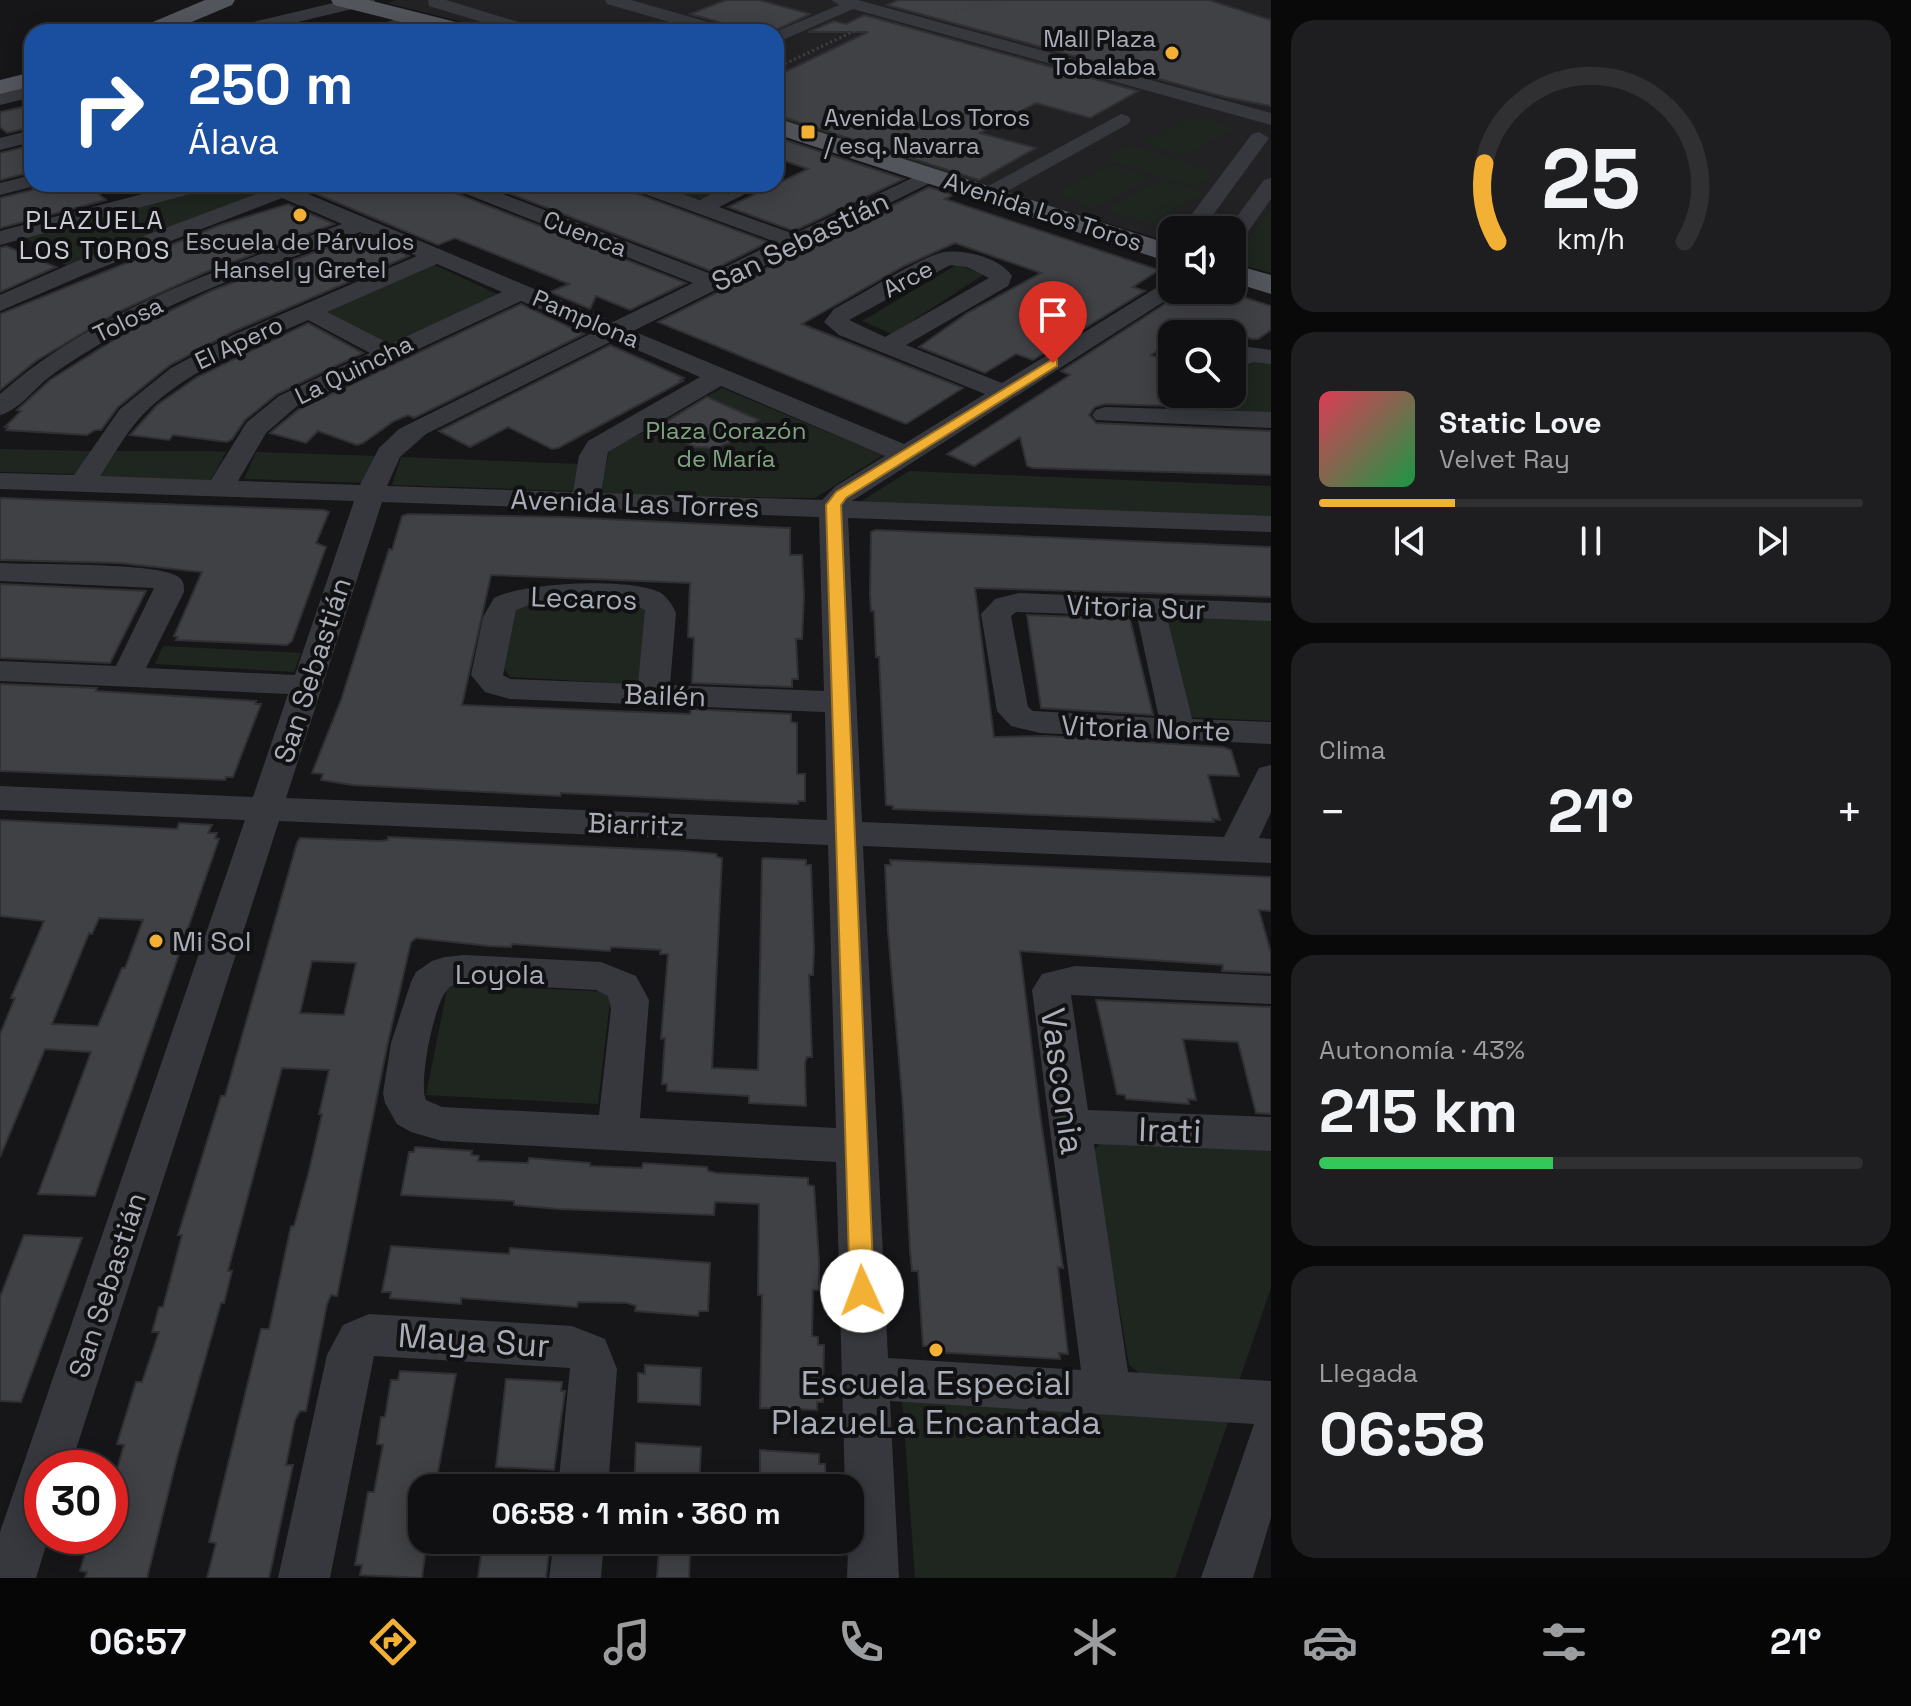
<!DOCTYPE html>
<html lang="es">
<head>
<meta charset="utf-8">
<style>
  body { margin:0; font-family:"Space Grotesk",sans-serif; background:#1e1e20; color:#f1f3f6; height:100vh; display:flex; flex-direction:column; font-size:30px; white-space:nowrap }
  * { box-sizing:border-box; margin:0 }
  p { font-size:26px; color:#9c9d9f }
  .icon { flex:none; width:44px; height:44px; fill:none; stroke:currentColor; stroke-width:2; stroke-linecap:round; stroke-linejoin:round }
  .map { position:relative; flex:1; overflow:hidden }
  .side { display:flex; flex-direction:column; gap:20px; padding:20px; background:#09090a; width:640px }
  .side>* { flex:none }
  .top-card { position:absolute; left:24px; top:24px; width:760px; height:168px; border-radius:24px; box-shadow:0 4px 20px #0003,0 0 0 2px #303032; background:#1a4fa0; color:#fff; overflow:hidden }
  .fabs { position:absolute; left:1158px; top:216px; display:grid; gap:16px }
  .fabs a { display:grid; place-items:center; width:88px; height:88px; border-radius:16px; background:#101012; box-shadow:0 4px 20px #0003,0 0 0 2px #303032; font-size:40px }
  .speed { position:absolute; left:24px; top:1450px; display:flex; gap:16px; font-size:40px; font-weight:700; text-align:center }
  .speed>* { display:grid; place-content:center; width:104px; height:104px; border-radius:50%; background:#101012; box-shadow:0 4px 20px #0003,0 0 0 2px #303032; line-height:1 }
  .speed .limit { border:12px solid #d22; background:#fff; color:#111 }
  .pin { position:absolute; display:grid; place-items:center; width:68px; height:68px; color:#fff; margin:-82px -34px; border-radius:50% 50% 50% 0; rotate:-45deg; box-shadow:0 0 8px #0007 }
  .pin .icon { rotate:45deg }
  .me { position:absolute; width:88px; margin:-44px; rotate:358deg; stroke-linejoin:round; filter:drop-shadow(0 0 6px #0008) }
  .turn { display:flex; align-items:center; gap:28px; height:168px; padding:0 32px; font-size:36px }
  .turn .icon { width:104px; height:104px; stroke-width:2.5 }
  .turn b { display:block; font-size:56px; line-height:68px }
  .big { font-size:60px; font-weight:700; line-height:1.1 }
  .side .widget { flex:1; display:flex; flex-direction:column; justify-content:center; gap:12px; min-width:0; padding:0 28px; border-radius:24px; background:#1e1e20 }
  .side .dial { align-items:center; gap:0 }
  .dial svg { height:208px; overflow:visible; fill:none; stroke:#303032; stroke-width:7; stroke-linecap:round; text-anchor:middle }
  .dial text { fill:#f1f3f6; stroke:none }
  .song { display:flex; align-items:center; gap:24px }
  .cover { width:96px; height:96px; border-radius:12px; background:linear-gradient(135deg,hsl(350 70% 55%),hsl(140 70% 35%)) }
  .played { height:8px; border-radius:4px; background:linear-gradient(90deg,#f2b134 25%,#303032 25%) }
  .keys { display:flex; justify-content:space-around; direction:ltr }
  .heat { display:flex; justify-content:space-between; align-items:center; font-size:44px; direction:ltr }
  .charge { height:12px; border-radius:6px; background:linear-gradient(90deg,#34c759 43%,#303032 0) }
  .trip { position:absolute; left:408px; top:1474px; width:456px; height:80px; border-radius:24px; background:#101012; box-shadow:0 4px 20px #0003,0 0 0 2px #303032; font-weight:700; line-height:80px; text-align:center }
  .tab-bar { display:flex; height:128px; justify-content:space-around; align-items:center; background:#060607; color:#9c9d9f }
  .tab-bar .icon { width:56px; height:56px }
  .tab-bar .on { color:#f2b134 }
  .tab-bar b { font-size:36px; color:#f1f3f6 }
  main { display:flex; flex:1; min-height:0 }
  .map>svg:first-child { display:block }
</style>
</head>
<body>
<main>
<div class="map">
<svg width="1271" height="1578" viewBox="0 0 1271 1578">
  <rect width="100%" height="100%" fill="#161618"/>
  <path fill="#222225" d="M397,0H1271V207L1232,262V230H1172V243L776,121V32H501L387,3Z"/>
  <g fill="#1e261f">
    <path d="M776,115L981,179L976,184L776,121Z"/>
    <path d="M1196,116L1236,128L1184,156L1144,143Z"/>
    <path d="M1130,145L1218,172L1194,187L1105,159Z"/>
    <path d="M1111,164L1152,177L1095,208L1054,193Z"/>
    <path d="M1161,179L1204,193L1148,224L1105,209Z"/>
    <path d="M221,184H247L264,191L67,266L23,236Z"/>
    <path d="M650,184H733L706,201Z"/>
    <path d="M1271,207V273L1232,262Z"/>
    <path d="M958,264L983,275L892,334L862,321Z"/>
    <path d="M435,265L499,295L389,344L325,312Z"/>
    <path d="M1253,361L1271,363V414L1195,412L1194,403L1207,394H1232V376Z"/>
    <path d="M722,388L883,455L815,498L600,495L609,451Z"/>
    <path d="M0,449L91,451L76,474L0,472Z"/>
    <path d="M111,451H213L226,452L209,483L91,477Z"/>
    <path d="M256,452L377,456L368,483L244,479Z"/>
    <path d="M401,457L581,464L576,491L392,485Z"/>
    <path d="M909,471L1271,486V517L860,502Z"/>
    <path d="M526,598L636,604L650,613L643,678L633,684L510,677L504,669L517,605Z"/>
    <path d="M1160,615L1271,618V721L1185,717Z"/>
    <path d="M163,646L301,653L294,672L155,664Z"/>
    <path d="M448,984L611,992L598,1104L426,1095Z"/>
    <path d="M1103,1138L1271,1145V1288L1237,1387L1154,1384L1129,1365L1093,1153Z"/>
    <path d="M902,1398L1231,1413L1175,1578H915Z"/>
  </g>
  <g fill="#404145" stroke="#303034" stroke-width="2" fill-rule="evenodd">
    <path d="M726,0H759L810,14L772,32H735L730,25L690,14Z"/>
    <path d="M898,0H1209L1271,20V106L1225,97L887,5Z"/>
    <path d="M864,15L1138,91L1090,118L1036,103L980,133L1036,148L979,180L776,115V76L868,32H808L834,21L846,24Z"/>
    <path d="M32,105V127L7,133L0,127V112Z"/>
    <path d="M776,137L904,179L794,231L728,207L808,169L776,158Z"/>
    <path d="M32,145V172L0,180V153Z"/>
    <path d="M42,184H86L106,200L0,228V198L40,188Z"/>
    <path d="M337,184H445L450,191L686,283L630,310L596,296L590,309L550,292L569,284L455,238L438,245L314,193Z"/>
    <path d="M485,184H611L768,242L711,271Z"/>
    <path d="M929,187L953,195L945,199L1159,270L1133,287L1145,291L1033,360L1016,354L985,373L919,347L967,313L1041,273L955,243L904,266L802,324L963,388L906,424L658,322Z"/>
    <path d="M288,204L334,224L206,272L118,312L36,361L0,390V314L220,225Z"/>
    <path d="M360,235L409,256L232,332L170,365L118,407L101,430H95L87,435L6,430L8,427H5L21,411L17,410L50,380L128,331L213,290Z"/>
    <path d="M6,246L56,267L0,292V248Z"/>
    <path d="M1207,290H1221L1271,306V330L1258,339H1252L1202,322L1183,334H1172V341L1151,355L1172,363V384L1163,389L1172,392V406L1105,404L1095,407L1089,415L1096,423L1271,431V475L1033,468L1027,466L1020,437L974,466L947,454L1070,375L1061,371L1171,300L1187,305Z"/>
    <path d="M521,304L584,334L414,418L408,415L394,421L363,443L357,445L318,431L306,443L270,433L299,409Z"/>
    <path d="M308,323L363,353L277,394L245,420L232,439L227,442L173,435L169,440L130,435L157,405L197,377Z"/>
    <path d="M610,345L684,378L680,380L683,381L558,448L552,449L508,427L470,447L439,431Z"/>
    <path d="M707,397L759,420L749,426L753,431L717,448L695,447L667,434L666,422Z"/>
    <path d="M0,498L324,510L329,512L316,543L326,547L292,641L287,645L176,640L178,637L174,636L202,572L119,563L0,560Z"/>
    <path d="M408,514L562,517L790,528V555H802L804,596L802,639H796L798,679H792V687L692,683L694,638L688,637L690,583L491,575L462,705L690,714L691,709L791,714V722L797,723V774H805V801H798V804L561,793L560,796L352,785L321,780L323,774L312,773L341,700L389,549L392,550L402,516Z"/>
    <path d="M876,530L1271,547V597L975,588L994,737L1046,736L1223,747L1231,750L1239,776L1208,775L1220,820L1213,819L1214,822L944,811L893,809V806L886,805L879,657H876L874,611H871L870,595L871,532Z"/>
    <path d="M0,584L146,591L110,663L0,658Z"/>
    <path d="M1027,615L1130,619L1153,715L1041,708Z"/>
    <path d="M0,684L97,688L96,691L256,701L255,704H261L233,777H226L225,780L0,771Z"/>
    <path d="M0,820L177,829L179,823L212,825L208,833H217L215,838L219,839L95,1196L38,1194L91,1052L45,1049L0,1157V1034L15,998H11L44,921L0,916ZM99,918L143,920L125,968H122L98,1026L52,1024L89,933L92,934Z"/>
    <path d="M388,837L684,851L716,854L717,857L722,858L712,1068L758,1070L762,860L763,858L806,860V865H811L814,950L813,975H809L812,1057H807L805,1063L806,1106L749,1103V1096L667,1091V1084H662L665,1038L661,1039L668,954H660L661,950L611,947L610,951L512,944L511,947L489,946L416,938L411,942L388,1042L337,1296L331,1295L327,1304L306,1411H300L295,1420L286,1465H293L269,1578H207L216,1543L209,1542L261,1329H269L291,1226H294L309,1171L322,1114H319L329,1070L282,1068L228,1271H232L224,1303H221L177,1458L147,1578H85L87,1572L80,1571L89,1540L110,1541V1494L124,1445L117,1444L136,1382H142L159,1332H152L159,1307H163L182,1235H178L221,1096H225L297,843L300,838L380,841L388,840ZM312,961L356,963L344,1015L300,1013Z"/>
    <path d="M890,860L1271,877V911L1259,910L1271,953V973L1222,971L1223,965L1020,951L1041,1121L1063,1268L1058,1267L1068,1354L1059,1353L1060,1359L933,1352L932,1346H923L918,1271H912L910,1251L903,1108L888,931L885,865H891Z"/>
    <path d="M1096,1000L1271,1007V1114L1256,1113L1238,1042L1183,1039L1196,1100L1188,1099L1189,1104L1126,1099L1125,1095L1117,1094Z"/>
    <path d="M415,1147L472,1151L471,1155L479,1156L478,1161L528,1163L529,1158L590,1163V1166L642,1168L643,1163L707,1167L708,1171L716,1173L808,1178V1185L814,1186L819,1261V1290H813L812,1336L818,1337V1345H824L823,1402H817V1410L760,1408L762,1295H758L759,1204L715,1202L714,1215L559,1209L514,1205V1201L401,1195L409,1152H414Z"/>
    <path d="M24,1235L82,1238L21,1402L0,1401V1297Z"/>
    <path d="M391,1246L509,1254L510,1248L710,1263L708,1311H699L698,1316L635,1311L636,1306L627,1303L578,1302L577,1307L461,1298V1304L390,1298L391,1292H382Z"/>
    <path d="M645,1365L701,1368L700,1405L638,1402V1373L645,1374Z"/>
    <path d="M400,1371L456,1374L435,1488H422V1540H427L422,1578L360,1575L362,1565H355L368,1492H374L383,1445L377,1444L381,1417H385L391,1380H398Z"/>
    <path d="M506,1379L562,1382L561,1391H565L554,1470L496,1467Z"/>
    <path d="M636,1443L701,1447L699,1488H634Z"/>
    <path d="M760,1450L819,1454V1464H825L826,1488H760Z"/>
    <path d="M482,1547L549,1552L546,1578H478Z"/>
    <path d="M659,1550L690,1552L689,1578H657Z"/>
  </g>
  <g fill="none" stroke-linecap="round" stroke-linejoin="round">
    <g stroke="#3d3f44" stroke-width="3" stroke-dasharray="2 3" stroke-linecap="butt">
      <path d="M955,11L1004,0"/>
      <path d="M776,68L863,27"/>
    </g>
    <g fill="#37383d" fill-rule="evenodd">
      <path d="M346,0H375L373,4L256,32H225L228,28Z"/>
      <path d="M428,0H446L538,28L541,32H514L429,6Z"/>
      <path d="M605,0H631L729,28L732,32H704L607,4Z"/>
      <path d="M831,0H858L1271,113V125L853,9L776,43L775,32L839,5Z"/>
      <path d="M418,14L427,19L424,23L389,32H360L363,28Z"/>
      <path d="M32,85V97L0,105V93Z"/>
      <path d="M1121,114L1128,116L1131,120L1128,124L995,198H981L977,194L981,190Z"/>
      <path d="M32,130V142L0,150V138Z"/>
      <path d="M1259,132L1269,138L1202,230H1180L1252,134Z"/>
      <path d="M929,170L939,176L936,180L633,331L904,444L985,394L839,335L824,322L834,309C859,296 920,257 944,252C965,249 1000,258 1012,276L1008,286L906,345L1002,383L1164,283L1172,281V290H1182L852,501L1271,516V532L848,518L862,822L1224,837L1259,768L1271,765V812L1259,838L1271,839V863L863,846L888,1358L1081,1370L1032,990L1042,974L1075,966L1271,976V1004L1071,995L1088,1110L1271,1117V1151L1094,1144L1128,1372L1271,1381V1518L1253,1578H1201L1254,1424L890,1401L899,1578H847L850,1488H845L836,1162L442,1141L411,1132L397,1124L385,1103L383,1093L391,1043L411,982L416,972L432,961L445,957L464,955L601,962L636,976L649,1000L640,1118L836,1128L828,845L279,821L70,1468H42V1536H49L36,1578H0V1532L245,820L0,810V786L253,797L288,694L0,681V661L116,666L154,588L0,581V563C35,565 152,562 177,576C184,580 184,585 184,592L146,668L295,675L354,501L0,489V473L74,475L120,409L171,368L233,335L417,256L360,232C282,262 200,287 127,328C100,344 73,359 48,378C33,390 19,410 0,415V394C98,308 222,269 342,224L282,198L93,271L0,311V295L77,261L264,191L256,184H301V191L613,322L693,283L451,188L448,184H477L711,274L776,242L628,188L625,184H655L700,200L730,184H750L743,195L719,207L794,234ZM437,264L502,292L390,344L327,312ZM950,265L967,267L989,278L885,337L849,320ZM521,301L594,332L399,429L379,448L360,485L238,481L266,433L297,406ZM308,320L370,353L279,396L247,422L211,480L100,476C112,458 124,436 138,420C180,373 251,345 308,320ZM614,340L700,377L588,441L579,456L573,492L387,486L400,457L426,434ZM721,386L885,456L836,486L822,500L601,493L608,452ZM382,502L819,517L824,691L670,685L676,613C673,606 668,598 661,593C632,577 524,582 494,598L483,617L471,675L485,692L510,699L825,712L827,820L286,798ZM572,602L633,604L645,610L638,684L510,679L503,675L516,610L529,605ZM464,983L596,990L608,996L611,1009L599,1115L442,1107L426,1100C418,1084 434,1004 447,990C451,984 458,984 464,983Z"/>
      <path d="M32,175V184L39,185L0,195V183Z"/>
      <path d="M1271,178V199L1240,243L1232,245V230H1227L1264,180Z"/>
      <path d="M181,184H215L212,188L0,245V231Z"/>
      <path d="M1249,347L1271,350V364L1253,362L1232,371V354Z"/>
      <path d="M1105,407L1271,412V428L1096,420L1092,415L1096,410Z"/>
      <path d="M1019,593L1271,603V621L1167,617L1192,719L1271,722V744L1040,733L1011,726L997,711L981,614L995,599ZM1016,612L1137,616L1159,718L1033,711L1028,707L1011,616Z"/>
      <path d="M369,1314L572,1326L605,1339L617,1369L608,1488H558L570,1368L374,1356L330,1578H278L327,1355L343,1325Z"/>
      <path d="M554,1540H604L601,1578H549Z"/>
    </g>
    <g fill="#53555c" fill-rule="evenodd">
      <path d="M205,0H235L232,5L168,32H138L141,27Z"/>
      <path d="M331,0H368L476,27L479,32H441L334,5Z"/>
      <path d="M32,72V86L0,94V80Z"/>
      <path d="M776,118L1172,245V263L776,134Z"/>
      <path d="M1232,264L1271,275V294L1232,282Z"/>
    </g>
  </g>
  <path fill="#f2b134" stroke="#9d7322" stroke-width="2" d="M1053,359L1057,360V366L846,498L841,505L874,1291L870,1299L862,1302L854,1299L850,1291L826,505L836,492Z"/>
  <g fill="#f2b134" stroke="#111113" stroke-width="3">
    <circle cx="1172" cy="53" r="8"/>
    <rect x="800" y="124" width="16" height="16" rx="4"/>
    <circle cx="300" cy="215" r="8"/>
    <circle cx="156" cy="941" r="8"/>
    <circle cx="936" cy="1350" r="8"/>
  </g>
  <g text-anchor="middle" stroke-width="8" stroke-linejoin="round" paint-order="stroke">
    <g font-size="24" fill="#a8adb8" stroke="#111113" text-anchor="end">
      <text x="1156" y="47">Mall Plaza<tspan x="1156" dy="28">Tobalaba</tspan></text>
      <text x="824" y="126" text-anchor="start">Avenida Los Toros<tspan x="824" dy="28">/ esq. Navarra</tspan></text>
      <text x="300" y="250" text-anchor="middle">Escuela de Párvulos<tspan x="300" dy="28">Hansel y Gretel</tspan></text>
    </g>
    <g font-size="24" fill="#a8adb8" stroke="#111113">
      <text transform="translate(1043 212) rotate(18)" y="8">Avenida Los Toros</text>
      <text transform="translate(585 234) rotate(21)" y="8">Cuenca</text>
      <text transform="translate(908 279) rotate(-28)" y="8">Arce</text>
      <text transform="translate(586 319) rotate(23)" y="8">Pamplona</text>
      <text transform="translate(128 320) rotate(-26)" y="8">Tolosa</text>
      <text transform="translate(239 343) rotate(-25)" y="8">El Apero</text>
      <text transform="translate(354 370) rotate(-26)" y="8">La Quincha</text>
    </g>
    <g font-size="24" fill="#7fa381" stroke="#111113">
      <text x="726" y="439">Plaza Corazón<tspan x="726" dy="28">de María</tspan></text>
    </g>
    <g font-size="26" letter-spacing="2" fill="#c9ccd4" stroke="#111113">
      <text x="95" y="229">PLAZUELA<tspan x="95" dy="30">LOS TOROS</tspan></text>
    </g>
    <g font-size="28" fill="#a8adb8" stroke="#111113">
      <text transform="translate(800 241) rotate(-26)" y="10">San Sebastián</text>
      <text transform="translate(635 503) rotate(2)" y="10">Avenida Las Torres</text>
      <text transform="translate(584 598) rotate(2)" y="10">Lecaros</text>
      <text transform="translate(1136 607) rotate(2)" y="10">Vitoria Sur</text>
      <text transform="translate(312 670) rotate(-72)" y="10">San Sebastián</text>
      <text transform="translate(665 695) rotate(2)" y="10">Bailén</text>
      <text transform="translate(1146 728) rotate(2)" y="10">Vitoria Norte</text>
      <text transform="translate(636 824) rotate(2)" y="10">Biarritz</text>
      <text x="500" y="984">Loyola</text>
      <text transform="translate(107 1285) rotate(-72)" y="10">San Sebastián</text>
    </g>
    <g font-size="28" fill="#a8adb8" stroke="#111113" text-anchor="start">
      <text x="172" y="951">Mi Sol</text>
    </g>
    <g font-size="34" fill="#a8adb8" stroke="#111113">
      <text transform="translate(1063 1081) rotate(82)" y="12">Vasconia</text>
      <text transform="translate(1170 1130) rotate(2)" y="12">Irati</text>
      <text transform="translate(474 1340) rotate(4)" y="12">Maya Sur</text>
    </g>
    <g font-size="34" fill="#a8adb8" stroke="#111113">
      <text x="936" y="1395">Escuela Especial<tspan x="936" dy="39">PlazueLa Encantada</tspan></text>
    </g>
  </g>
</svg>
<div class="fabs">
<a><svg class="icon" aria-label="sound" viewBox="0 0 24 24"><path d="M4 9h4l5-4v14l-5-4H4zM17 9q2 3 0 6"/></svg></a>
<a><svg class="icon" aria-label="search" viewBox="0 0 24 24"><circle cx="10" cy="10" r="6"/><path d="M15 15l6 6"/></svg></a>
</div>
<div class="speed"><div class="limit">30</div></div>
<div class="pin" style="left:1053px;top:363px;background:#d93025"><svg class="icon" aria-label="arrive" viewBox="0 0 24 24"><path d="M6 21V4h12l-3 4 3 4H6"/></svg></div>
<svg class="me" style="left:862px;top:1291px" viewBox="-20 -20 40 40"><circle r="19" fill="#fff"/><path d="M0-13L10 11 0 6-10 11z" fill="#f2b134"/></svg>
<div class="trip">06:58 · 1 min · 360 m</div>
<div class="top-card">
<div class="turn"><svg class="icon" aria-label="right" viewBox="0 0 24 24"><path d="M7 20v-9h11M14 6l5 5-5 5"/></svg><div><b>250 m</b>Álava</div></div>
</div>
</div>
<section class="side">
<div class="widget dial"><svg viewBox="0 0 100 80">
<path d="M14 69A42 42 0 1 1 86 69"/>
<path d="M14 69A42 42 0 0 1 9 39" stroke="#f2b134"/>
<text x="50" y="56" font-size="32" font-weight="700">25</text>
<text x="50" y="72" font-size="11">km/h</text>
</svg></div>
<div class="widget">
<div class="song"><i class="cover"></i><div><b>Static Love</b><p>Velvet Ray</p></div></div>
<div class="played"></div>
<div class="keys"><svg class="icon" aria-label="previous" viewBox="0 0 24 24"><path d="M18 5L8 12l10 7zM5 5v14"/></svg><svg class="icon" aria-label="pause" viewBox="0 0 24 24"><path d="M8 5v14M16 5v14"/></svg><svg class="icon" aria-label="next" viewBox="0 0 24 24"><path d="M6 5l10 7-10 7zM19 5v14"/></svg></div>
</div>
<div class="widget"><p>Clima</p>
<div class="heat"><a>−</a><b class="big">21°</b><a>+</a></div>
</div>
<div class="widget"><p>Autonomía · 43%</p><b class="big">215 km</b><div class="charge"></div></div>
<div class="widget"><p>Llegada</p><b class="big">06:58</b></div>
</section>
</main>
<nav class="tab-bar">
<b>06:57</b>
<svg class="icon on" aria-label="directions" viewBox="0 0 24 24"><path d="M12 3l9 9-9 9-9-9zM9 14v-3h6M13 9l2 2-2 2"/></svg>
<svg class="icon" aria-label="music" viewBox="0 0 24 24"><path d="M9 18V5l10-2v13"/><circle cx="6" cy="18" r="3"/><circle cx="16" cy="16" r="3"/></svg>
<svg class="icon" aria-label="phone" viewBox="0 0 24 24"><path d="M5 4h4l2 5-3 2q2 4 5 5l2-3 5 2v4C11 20 4 13 5 4z"/></svg>
<svg class="icon" aria-label="climate" viewBox="0 0 24 24"><path d="M12 3v18M4 7l16 10M4 17L20 7"/></svg>
<svg class="icon" aria-label="car" viewBox="0 0 24 24"><path d="M5 17H2v-5l4-1 3-4h7l3 4 3 1v5h-3M9 17h6M6 11h13"/><circle cx="7" cy="17" r="2"/><circle cx="17" cy="17" r="2"/></svg>
<svg class="icon" aria-label="filters" viewBox="0 0 24 24"><path d="M4 7h16M4 17h16"/><circle cx="9" cy="7" r="2"/><circle cx="15" cy="17" r="2"/></svg>
<b>21°</b>
</nav>
</body>
</html>
